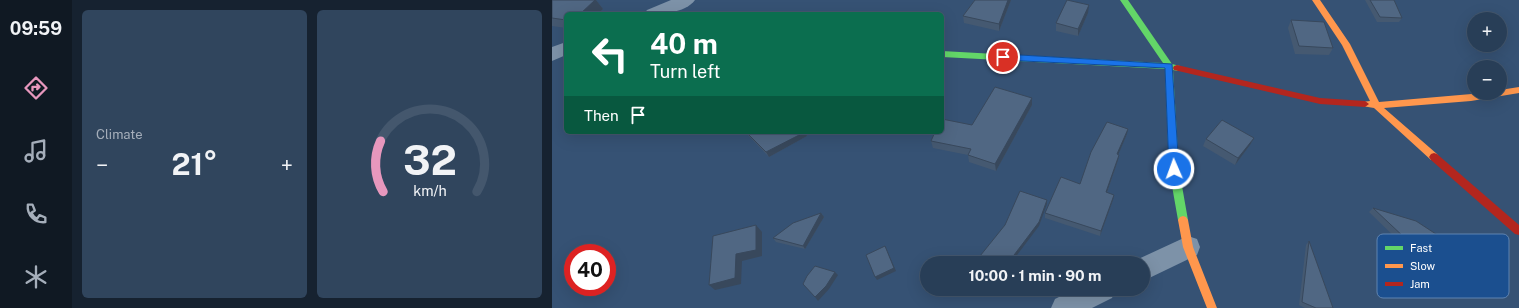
<!DOCTYPE html>
<html lang="en">
<head>
<meta charset="utf-8">
<style>
  body { margin:0; font-family:"Public Sans",sans-serif; background:#30455d; color:#f1f3f6; height:100vh; display:flex; flex-direction:column; font-size:15px; white-space:nowrap }
  * { box-sizing:border-box; margin:0 }
  p { font-size:13px; color:#a5aeba }
  .icon { flex:none; width:22px; height:22px; fill:none; stroke:currentColor; stroke-width:2; stroke-linecap:round; stroke-linejoin:round }
  .map { position:relative; flex:1; overflow:hidden }
  .sheet { display:flex; flex-direction:column; gap:10px; padding:10px; background:#162230; width:480px }
  .sheet>* { flex:none }
  .hud { position:absolute; left:12px; top:12px; width:380px; height:122px; border-radius:6px; box-shadow:0 4px 16px #0002,0 0 0 1px #44576d; background:#0b6e4f; color:#fff; overflow:hidden }
  .tools { position:absolute; left:915px; top:12px; display:grid; gap:8px }
  .tools a { display:grid; place-items:center; width:40px; height:40px; border-radius:50%; background:#283e57; box-shadow:0 4px 16px #0002,0 0 0 1px #44576d; font-size:20px }
  .speed { position:absolute; left:12px; top:244px; display:flex; gap:8px; font-size:20px; font-weight:700; text-align:center }
  .speed>* { display:grid; place-content:center; width:52px; height:52px; border-radius:50%; background:#283e57; box-shadow:0 4px 16px #0002,0 0 0 1px #44576d; line-height:1 }
  .speed .limit { border:6px solid #d22; background:#fff; color:#111 }
  .pin { position:absolute; display:grid; place-items:center; width:34px; height:34px; color:#fff; margin:-17px; border:2px solid #fff; border-radius:50%; box-shadow:0 1px 4px #0007 }
  .me { position:absolute; width:44px; margin:-22px; rotate:358deg; stroke-linejoin:round; filter:drop-shadow(0 0 3px #0008) }
  .turn { display:flex; align-items:center; gap:14px; height:84px; padding:0 20px; font-size:18px }
  .turn .icon { width:52px; height:52px; stroke-width:2.5 }
  .turn b { display:block; font-size:28px; line-height:34px }
  .then { display:flex; align-items:center; height:38px; padding:0 20px; background:#0003; gap:8px; font-size:15px }
  .big { font-size:30px; font-weight:700; line-height:1.1 }
  .sheet .card { flex:1; display:flex; flex-direction:column; justify-content:center; gap:6px; min-width:0; padding:0 14px; border-radius:6px; background:#30455d }
  .sheet .dial { align-items:center; gap:0 }
  .dial svg { height:104px; overflow:visible; fill:none; stroke:#44576d; stroke-width:7; stroke-linecap:round; text-anchor:middle }
  .dial text { fill:#f1f3f6; stroke:none }
  .heat { display:flex; justify-content:space-between; align-items:center; font-size:22px; direction:ltr }
  .sheet .tiles { flex:1; display:grid; gap:10px; grid-template-columns:repeat(2,1fr) }
  .trip { position:absolute; left:368px; top:256px; width:230px; height:40px; border-radius:20px; background:#283e57; box-shadow:0 4px 16px #0002,0 0 0 1px #44576d; font-weight:700; line-height:40px; text-align:center }
  main { display:flex; flex:1; min-height:0 }
  .tab-bar { display:flex; flex-direction:column; width:72px; justify-content:space-around; align-items:center; background:#101923; color:#a5aeba }
  .tab-bar .icon { width:28px; height:28px }
  .tab-bar .on { color:#e797bd }
  .tab-bar b { font-size:18px; color:#f1f3f6 }
  .map>svg:first-child { display:block }
</style>
</head>
<body>
<main>
<nav class="tab-bar">
<b>09:59</b>
<svg class="icon on" aria-label="directions" viewBox="0 0 24 24"><path d="M12 3l9 9-9 9-9-9zM9 14v-3h6M13 9l2 2-2 2"/></svg>
<svg class="icon" aria-label="music" viewBox="0 0 24 24"><path d="M9 18V5l10-2v13"/><circle cx="6" cy="18" r="3"/><circle cx="16" cy="16" r="3"/></svg>
<svg class="icon" aria-label="phone" viewBox="0 0 24 24"><path d="M5 4h4l2 5-3 2q2 4 5 5l2-3 5 2v4C11 20 4 13 5 4z"/></svg>
<svg class="icon" aria-label="climate" viewBox="0 0 24 24"><path d="M12 3v18M4 7l16 10M4 17L20 7"/></svg>
</nav>
<section class="sheet">
<div class="tiles">
<div class="card"><p>Climate</p>
<div class="heat"><a>−</a><b class="big">21°</b><a>+</a></div>
</div>
<div class="card dial"><svg viewBox="0 0 100 80">
<path d="M14 69A42 42 0 1 1 86 69"/>
<path d="M14 69A42 42 0 0 1 12 30" stroke="#e797bd"/>
<text x="50" y="56" font-size="32" font-weight="700">32</text>
<text x="50" y="72" font-size="11">km/h</text>
</svg></div>
</div>
</section>
<div class="map">
<svg width="967" height="308" viewBox="0 0 967 308">
  <rect width="100%" height="100%" fill="#365274"/>
  <g fill="none" stroke-linecap="round" stroke-linejoin="round">
    <g fill="#7d92a8" fill-rule="evenodd">
      <path d="M119,0H143C133,14 107,14 92,14L95,10Z"/>
      <path d="M14,42V55L0,61V47Z"/>
      <path d="M636,236L645,239L648,247L645,255L591,281V263H581L582,261Z"/>
      <path d="M523,289H564L560,298L540,308H499L503,299Z"/>
    </g>
    <path fill="#63d668" fill-rule="evenodd" d="M568,0H576L620,64L628,66L629,68L625,71L621,70L627,169L636,220L634,223L631,224L628,223L626,220L617,169L613,69L390,57V51L611,63Z"/>
    <g fill="#ff974d" fill-rule="evenodd">
      <path d="M760,0H768L798,44L827,102L931,93H948V90L967,87V93L919,101L832,108L885,154L887,157L885,160H879L822,108L810,106L809,104L810,102L818,101L790,45Z"/>
      <path d="M631,216L634,217L636,220L641,247L665,308H655L631,247L626,220L628,217Z"/>
    </g>
    <g fill="#b3261e" fill-rule="evenodd">
      <path d="M625,65L768,98L813,101L817,104L813,107L768,104L622,70L621,68L622,66Z"/>
      <path d="M882,153L885,154L967,225V235L963,234L879,160L877,157L879,154Z"/>
    </g>
  </g>
  <g fill="#455971">
    <path d="M0,0H44L51,9L46,14H14V28L0,26Z"/>
    <path d="M423,0H459L447,31L412,23L411,16Z"/>
    <path d="M813,0H842L850,18L847,22H825Z"/>
    <path d="M536,13L526,36L504,31V23Z"/>
    <path d="M739,20L781,48L777,55L743,54L736,28Z"/>
    <path d="M480,98V105L444,171L417,162L416,155L381,148L379,141L420,125Z"/>
    <path d="M193,132H253L255,136L217,157Z"/>
    <path d="M575,134L566,155V160L555,193L561,200L548,236L493,218V213L528,184Z"/>
    <path d="M702,138L698,145L683,165L651,146L654,139Z"/>
    <path d="M821,208L900,266L896,269L849,243L817,212Z"/>
    <path d="M269,213L272,217L253,249L224,242L221,238Z"/>
    <path d="M757,241L781,308H753L747,305L754,245Z"/>
  </g>
  <g fill="#38485c">
    <path d="M43,0H44L51,9L46,14H28Z"/>
    <path d="M456,0H459L447,31V24Z"/>
    <path d="M537,5L536,13L526,36V29Z"/>
    <path d="M480,98V105L444,171L443,164Z"/>
    <path d="M576,129L575,134L564,160L565,154Z"/>
    <path d="M253,132L255,136L217,157L214,152Z"/>
    <path d="M702,138L698,145L683,165L686,158Z"/>
    <path d="M567,155L566,160L553,198L554,192Z"/>
    <path d="M562,195L561,200L548,236L549,231Z"/>
    <path d="M495,200V204L487,226L459,263H456Z"/>
    <path d="M269,213L272,217L253,249L251,246Z"/>
    <path d="M204,225L210,232V256L190,261L189,284L163,290L157,285L184,254Z"/>
    <path d="M333,246L344,271L325,280L323,277Z"/>
    <path d="M283,272L286,275L277,289L266,301L263,297Z"/>
  </g>
  <g fill="#506783" stroke="#38485c">
    <path d="M0,0H43L28,14H14V20L0,18Z"/>
    <path d="M423,0H456L447,24L411,16Z"/>
    <path d="M515,0L537,5L526,29L504,23Z"/>
    <path d="M818,0H842L850,18L828,17Z"/>
    <path d="M739,20L772,22L781,48L747,46Z"/>
    <path d="M443,87L480,98L443,164L416,155L419,149L379,141L383,132H390V119L420,125Z"/>
    <path d="M670,120L702,138L686,158L654,139Z"/>
    <path d="M555,122L576,129L565,154L567,155L554,192L562,195L549,231L493,213L509,177L528,184L539,152Z"/>
    <path d="M194,132H253L214,152Z"/>
    <path d="M468,191L495,200L487,222L456,263H427L424,261L453,225Z"/>
    <path d="M821,208L864,221L910,251L900,266L854,239Z"/>
    <path d="M269,213L251,246L221,238L241,223Z"/>
    <path d="M204,225V250L184,254L183,278L157,285L161,236Z"/>
    <path d="M757,241L781,308H764L750,302Z"/>
    <path d="M333,246L342,268L323,277L314,255Z"/>
    <path d="M263,266L283,272L274,286L263,297L251,284L255,276Z"/>
  </g>
  <path fill="#1a73e8" stroke="#114b97" d="M451,54L620,64L627,169L625,171H619L617,169L613,68L451,60L447,57Z"/>
  <rect x="825" y="234" width="132" height="64" rx="6" fill="#1b4f8f" stroke="#5f84b1" stroke-width="1"/>
  <rect x="833" y="246" width="18" height="4" fill="#63d668"/>
  <rect x="833" y="264" width="18" height="4" fill="#ff974d"/>
  <rect x="833" y="282" width="18" height="4" fill="#b3261e"/>
  <g font-size="11" fill="#fff">
    <text x="858" y="252">Fast</text>
    <text x="858" y="270">Slow</text>
    <text x="858" y="288">Jam</text>
  </g>
</svg>
<div class="tools">
<a>+</a>
<a>−</a>
</div>
<div class="speed"><div class="limit">40</div></div>
<div class="pin" style="left:451px;top:57px;background:#d93025"><svg class="icon" aria-label="arrive" viewBox="0 0 24 24"><path d="M6 21V4h12l-3 4 3 4H6"/></svg></div>
<svg class="me" style="left:622px;top:169px" viewBox="-20 -20 40 40"><circle r="17" fill="#1a73e8" stroke="#fff" stroke-width="3"/><path d="M0-11L8 9 0 5-8 9z" fill="#fff"/></svg>
<div class="trip">10:00 · 1 min · 90 m</div>
<div class="hud">
<div class="turn"><svg class="icon" aria-label="left" viewBox="0 0 24 24"><path d="M17 20v-9H6M10 6l-5 5 5 5"/></svg><div><b>40 m</b>Turn left</div></div>
<div class="then">Then<svg class="icon" aria-label="arrive" viewBox="0 0 24 24"><path d="M6 21V4h12l-3 4 3 4H6"/></svg></div>
</div>
</div>
</main>
</body>
</html>
